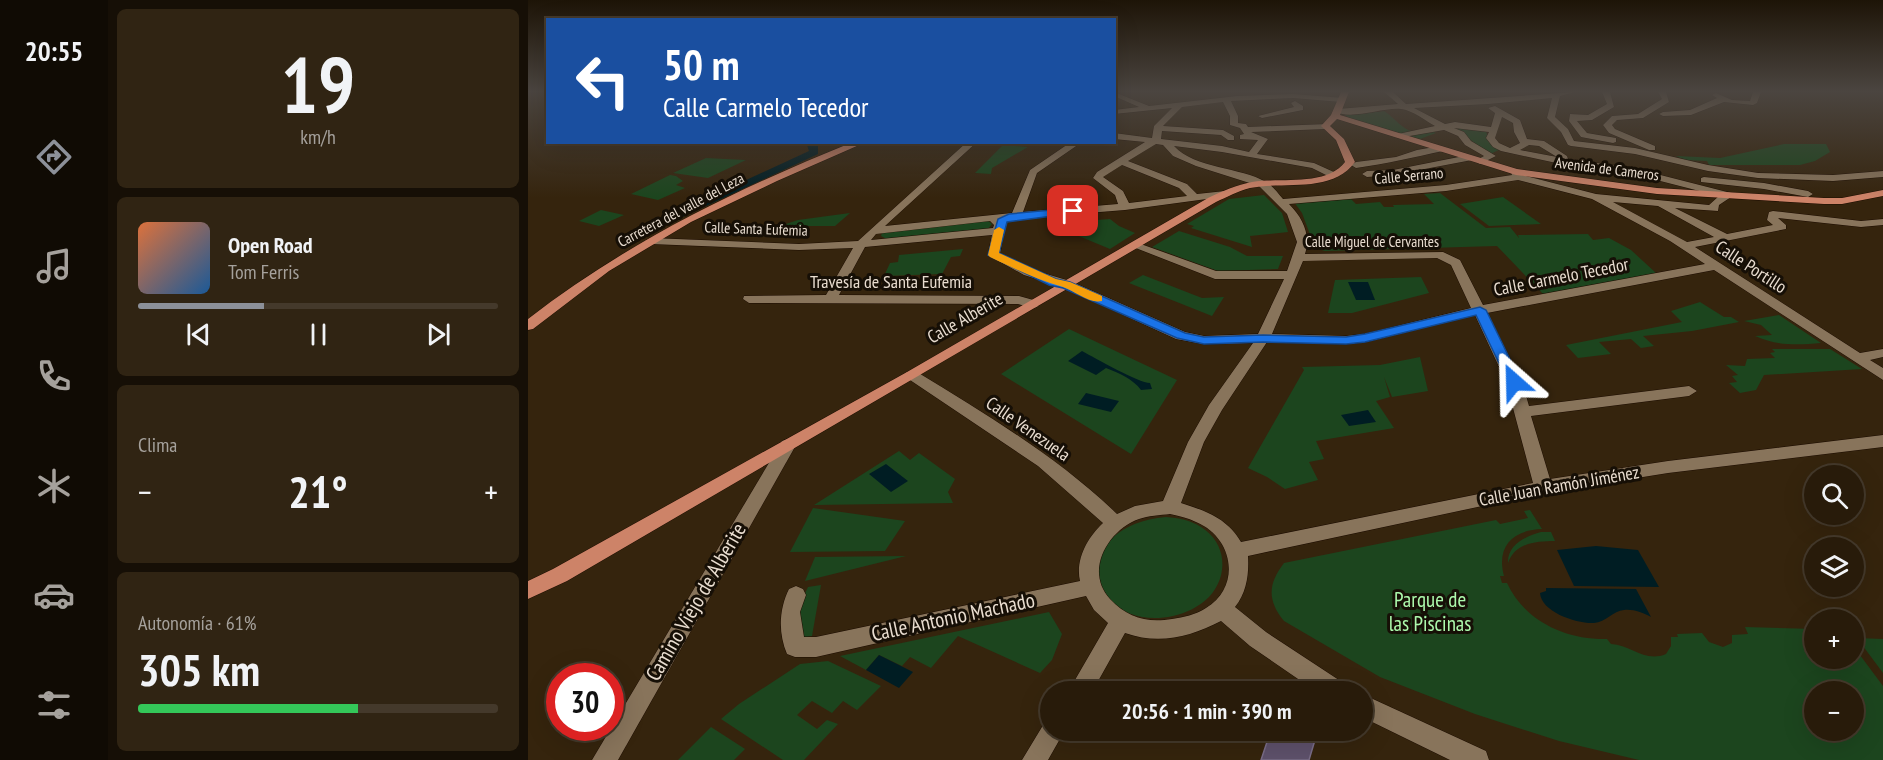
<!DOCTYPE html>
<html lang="es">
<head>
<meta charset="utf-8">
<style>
  body { margin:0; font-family:"PT Sans Narrow",sans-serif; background:#302413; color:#f1f3f6; height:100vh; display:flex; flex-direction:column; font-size:22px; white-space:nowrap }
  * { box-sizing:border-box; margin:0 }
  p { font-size:20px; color:#a5a19c }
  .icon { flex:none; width:33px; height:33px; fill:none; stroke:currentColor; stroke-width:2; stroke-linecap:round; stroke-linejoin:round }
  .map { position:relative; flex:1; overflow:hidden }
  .details { display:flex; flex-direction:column; gap:9px; padding:9px; background:#160f06; width:420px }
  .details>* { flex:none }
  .hud { position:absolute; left:18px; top:18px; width:570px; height:126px; border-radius:0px; box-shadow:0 6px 24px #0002,0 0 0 2px #44392b; background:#1a4fa0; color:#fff; overflow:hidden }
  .buttons { position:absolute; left:1276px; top:465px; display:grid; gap:12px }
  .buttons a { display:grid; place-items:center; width:60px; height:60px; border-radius:50%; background:#281b0a; box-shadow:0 6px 24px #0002,0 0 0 2px #44392b; font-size:30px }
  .speed { position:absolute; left:18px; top:663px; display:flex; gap:12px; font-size:30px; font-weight:700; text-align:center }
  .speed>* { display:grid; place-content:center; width:78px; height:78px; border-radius:50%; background:#281b0a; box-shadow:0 6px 24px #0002,0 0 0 2px #44392b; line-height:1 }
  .speed .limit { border:9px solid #d22; background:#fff; color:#111 }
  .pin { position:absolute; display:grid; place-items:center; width:51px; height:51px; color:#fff; margin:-26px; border-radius:12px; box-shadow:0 3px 9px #0006 }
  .me { position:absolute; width:66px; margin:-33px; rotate:335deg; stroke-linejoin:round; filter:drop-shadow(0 0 4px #0008) }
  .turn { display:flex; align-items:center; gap:21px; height:126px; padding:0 18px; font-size:27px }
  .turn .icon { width:78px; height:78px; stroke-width:2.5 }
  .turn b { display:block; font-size:42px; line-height:51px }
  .big { font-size:45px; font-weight:800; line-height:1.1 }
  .details .widget { flex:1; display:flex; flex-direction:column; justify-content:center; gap:9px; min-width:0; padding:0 21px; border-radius:9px; background:#302413 }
  .details .dial { align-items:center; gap:0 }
  .dial b { font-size:78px; line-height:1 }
  .song { display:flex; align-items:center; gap:18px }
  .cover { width:72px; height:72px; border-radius:9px; background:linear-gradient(135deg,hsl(20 70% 55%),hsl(210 70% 35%)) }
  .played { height:6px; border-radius:3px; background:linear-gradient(90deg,#8c9099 35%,#44392b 35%) }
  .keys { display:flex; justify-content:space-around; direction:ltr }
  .heat { display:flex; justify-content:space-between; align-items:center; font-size:33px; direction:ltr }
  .charge { height:9px; border-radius:4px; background:linear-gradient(90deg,#34c759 61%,#44392b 0) }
  .trip { position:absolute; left:512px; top:681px; width:333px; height:60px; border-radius:30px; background:#281b0a; box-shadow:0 6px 24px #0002,0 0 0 2px #44392b; font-weight:800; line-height:60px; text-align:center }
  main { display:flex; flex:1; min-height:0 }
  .dock { display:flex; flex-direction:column; width:108px; justify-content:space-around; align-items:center; background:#100b04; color:#a5a19c }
  .dock .icon { width:42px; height:42px }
  .dock .active { color:#8c9099 }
  .dock b { font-size:27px; color:#f1f3f6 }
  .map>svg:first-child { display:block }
</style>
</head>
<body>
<main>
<nav class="dock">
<b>20:55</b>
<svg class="icon active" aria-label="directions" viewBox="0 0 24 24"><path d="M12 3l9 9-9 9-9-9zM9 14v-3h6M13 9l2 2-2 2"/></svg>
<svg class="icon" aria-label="music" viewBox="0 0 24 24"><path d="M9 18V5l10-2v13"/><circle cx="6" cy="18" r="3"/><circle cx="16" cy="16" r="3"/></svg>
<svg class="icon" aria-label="phone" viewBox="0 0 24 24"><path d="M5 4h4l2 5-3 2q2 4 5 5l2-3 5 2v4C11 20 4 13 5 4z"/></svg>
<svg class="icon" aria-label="climate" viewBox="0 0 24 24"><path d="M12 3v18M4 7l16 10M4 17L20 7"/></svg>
<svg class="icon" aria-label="car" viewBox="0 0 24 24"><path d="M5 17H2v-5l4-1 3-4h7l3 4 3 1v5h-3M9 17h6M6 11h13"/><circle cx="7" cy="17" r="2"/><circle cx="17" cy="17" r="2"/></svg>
<svg class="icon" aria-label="filters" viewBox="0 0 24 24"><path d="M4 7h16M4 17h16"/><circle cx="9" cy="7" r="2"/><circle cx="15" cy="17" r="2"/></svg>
</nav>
<section class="details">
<div class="widget dial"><b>19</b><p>km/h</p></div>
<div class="widget">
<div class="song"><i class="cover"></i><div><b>Open Road</b><p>Tom Ferris</p></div></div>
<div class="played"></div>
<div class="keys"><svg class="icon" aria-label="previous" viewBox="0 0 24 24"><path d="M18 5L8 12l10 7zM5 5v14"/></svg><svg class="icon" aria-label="pause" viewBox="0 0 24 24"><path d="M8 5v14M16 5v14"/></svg><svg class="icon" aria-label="next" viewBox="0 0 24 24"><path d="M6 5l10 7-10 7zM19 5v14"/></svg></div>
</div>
<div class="widget"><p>Clima</p>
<div class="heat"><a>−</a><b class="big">21°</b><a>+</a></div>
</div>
<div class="widget"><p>Autonomía · 61%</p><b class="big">305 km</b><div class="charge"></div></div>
</section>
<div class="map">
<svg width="1355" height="760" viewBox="0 0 1355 760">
  <rect width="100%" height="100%" fill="#35240d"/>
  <g fill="#1c451e" fill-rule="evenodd">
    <path d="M856,111C866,117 875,131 888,132C897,132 900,130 908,133L892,139L822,119L817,115C828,110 843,114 856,111Z"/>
    <path d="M930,127L958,131L961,142L973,149L962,154L927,129Z"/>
    <path d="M1256,144H1298L1302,152L1287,161L1272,165H1181L1179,161L1157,160L1148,156L1192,158Z"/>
    <path d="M475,145L500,147L464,168L463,174L447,173Z"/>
    <path d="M178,158L218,160L180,178L145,173Z"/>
    <path d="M142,175L148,176L155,181L148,185L157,188L130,200L103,194Z"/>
    <path d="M912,193L958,228L982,227L991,238L990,235L1060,234L1065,240L1081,238L1103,250L1128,273L1016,295L969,246L797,251L787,248L774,213L766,202L821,197L828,204L852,202L856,207H866L865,205L906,204L896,194Z"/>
    <path d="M736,195L754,213L760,232L722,236L724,247L663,228L666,226L659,224L701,199Z"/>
    <path d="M975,197L1013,224L961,226L932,204Z"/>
    <path d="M73,210L96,215L71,226L51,221Z"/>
    <path d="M322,213L307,226H252L270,220Z"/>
    <path d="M582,219L591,226L607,233L582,249L541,232L542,222Z"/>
    <path d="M459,220L464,224L460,229L359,239L353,236L354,233Z"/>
    <path d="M651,231L702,247L719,256H755L750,269L690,271L624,247Z"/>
    <path d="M435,249L432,256L423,257L414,274L356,276L362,263L370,262L371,255Z"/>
    <path d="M615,275L674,298L696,297L684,316L601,283Z"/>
    <path d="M893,277L901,293L824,313H800L807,280Z"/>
    <path d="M1172,302L1196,317H1203L1211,322L1164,331L1115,336L1126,346L1113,348L1103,339L1071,342L1083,354L1050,358L1038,345L1154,322L1143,311Z"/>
    <path d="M1251,315L1293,343C1270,345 1249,346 1227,336L1244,335L1233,325L1216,321Z"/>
    <path d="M541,329L649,380L603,454L473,374Z"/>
    <path d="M1244,349H1302L1334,369L1236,375L1228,390L1212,393L1201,383L1209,382L1204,376L1210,375L1198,365L1217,366L1219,359L1247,358L1242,353L1247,352Z"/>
    <path d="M892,357L900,391L864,397L856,377L862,397L848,401L866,428L788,441L796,459L781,462L790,480L757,489L739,477L720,468L776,370L774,367L852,365Z"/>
    <path d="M371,451L382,460L391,453L427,479L420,492L425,503L286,505Z"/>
    <path d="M285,508L377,521L357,551L262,552Z"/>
    <path d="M1002,510L1014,529C985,530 968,546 976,576H972L974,583H979C997,622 1039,640 1079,639L1083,644C1103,645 1117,663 1138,654L1143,646V637H1150L1149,634L1174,633L1181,642L1195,647L1204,643V635L1220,634L1217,627L1287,629V658H1326V647L1355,686V760H1111L1031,741L947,714L852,677L756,621C739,600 740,584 756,563L968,520L972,524L1000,518L996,511ZM1287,692H1326V730H1287Z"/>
    <path d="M638,517C651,518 662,520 673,527C699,543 701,576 681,597C671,607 658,613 645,616C561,634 535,526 638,517Z"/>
    <path d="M1013,532H1023L1027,541C1008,541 987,543 980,563C979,545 998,536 1013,532Z"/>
    <path d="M378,556L277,581L287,557Z"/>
    <path d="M293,585L284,636L275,638L270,608L280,587Z"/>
    <path d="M521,612L534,634L524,660L512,673L430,636L403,668L382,657L374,666L351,655L338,670L312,656Z"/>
    <path d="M1329,638L1355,639V673Z"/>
    <path d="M300,661L353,686L329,710L315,701L304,713L284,701L269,715L289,729L299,720L310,724L276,760H255L193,719L211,704L272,664Z"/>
    <path d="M183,727L217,749L206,760H150Z"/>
  </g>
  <g fill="#001d23">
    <path d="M820,282H840L847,300H828Z"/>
    <path d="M554,351C567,358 611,383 622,383L624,389L613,390C605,379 591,373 578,368L568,375L540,361Z"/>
    <path d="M558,393L591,401L583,412L550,404Z"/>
    <path d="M840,410L848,422L821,426L813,415Z"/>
    <path d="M358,464L380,481L363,492L341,474Z"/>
    <path d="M1068,546L1110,550L1131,587L1046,586L1029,550Z"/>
    <path d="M1018,588L1108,589L1123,617C1115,613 1106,609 1096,610C1085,611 1078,622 1066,623C1049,624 1013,612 1012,593L1018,591Z"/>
    <path d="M351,655L385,672L371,688L338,670Z"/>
  </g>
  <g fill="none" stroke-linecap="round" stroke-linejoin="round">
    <path fill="#001d23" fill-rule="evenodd" d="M290,142V154L135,226L131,227L125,223L281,151L278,142Z"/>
  </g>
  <path fill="#5e516b" stroke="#7a6d88" stroke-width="1.5" d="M743,730H790L781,760H733Z"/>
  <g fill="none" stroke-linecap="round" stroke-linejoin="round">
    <defs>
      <g id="minor">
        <path d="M586,92L621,106L709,96L765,94L816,98V102H813L765,98L703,101L710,116V123L718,124L720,127L800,124V128L797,129L723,132L740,139L729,154L786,163L808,173V177H802L784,168L694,152L646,146C667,169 713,167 738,182C744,185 750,193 755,199L918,185L984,175L983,172L988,169L994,175L1068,194L1181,205L1191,196L1105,174L1033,164L973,151L965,147L958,138L961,132L926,128L936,132L943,141L968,156L952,164L947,161L956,156L937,145L930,136L916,130L870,138V134L907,126C898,121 884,110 873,109C855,107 822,121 806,111L810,109L870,104L856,92H865L878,104L1047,92L1032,96L1027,117L1040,129L1046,141L1107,148L1180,165L1230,173L1305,175L1355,171V177L1305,181L1230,178L1180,171L1107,154L1043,146L1040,145L1033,132L1019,118L1024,98L960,104L886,108L917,124L927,122L963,127L967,113L960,108L967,106L992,120L999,139L1016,141L1039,156L1040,159L1105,168L1203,193V197L1191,205L1190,211L1147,208L1199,234L1245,225L1239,220L1241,212L1245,211L1333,221L1355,219V225L1333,227L1250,218L1258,225V229L1167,247L1332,353L1355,349V357L1342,360L1355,368V380L1186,270L959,313L994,382L1001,406L1161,386L1169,391L1161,396L1003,416L1022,479L1140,461L1355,435V447L1140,473L1015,493L720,556C721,574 719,592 707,607L738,632L817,684L820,692H789L722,646L693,621C662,637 631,645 597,633L564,692H540L580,623L566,610L558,596L288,657H267L259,654C250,633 251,609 261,589L268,586L275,589L278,595L272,612L276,637H288L552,581C547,559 560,537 575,523L510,466L379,378L377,375L379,372H389C459,415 530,457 589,514L607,506L635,501L660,442L681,405L725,343L676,344L648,339L535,287L496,275L460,255L464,235L337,247L311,295L491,296L509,301L511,304L509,307L504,308L490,304L221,303L215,299L216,296L298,295L325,248L271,250L123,244L117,241L123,238L271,244L330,241L439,142H449L357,226L484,213L502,170L543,142H554L509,173L495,212L590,204L587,195L565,178L569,172L617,142L586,139V133L624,138L626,126L644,108L586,114V110L611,107L586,96ZM695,102L702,116V125L712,128L716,134L712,135V139L730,140L721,152L694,146L633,139L634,131L693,135L700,140H706V136L695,130L635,126L654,107ZM974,117L985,123L986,132L992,143L982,148L971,143L967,138ZM628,144L635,145L645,156L668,166L731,186L759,214L769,242L759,271H688L610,243L606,242L600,245L687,279H756L730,334L676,336L657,332L542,281L505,270L472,254L477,224L474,220L597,210L701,196L702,194L697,191L669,194L659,184L600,161ZM1001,145L1011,146L1029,157L992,150ZM594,165L651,188L659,196L601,203L595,191L575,177ZM990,180L1064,199L1142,241L1177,264L955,305L932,260L915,252L777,254C783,235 775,218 761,204L918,191ZM1085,202L1130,206L1186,237L1159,242ZM462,221L466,225L465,228L343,240L348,234ZM909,258L923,265L943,308L837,334L818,336L744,334L775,261ZM947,315L978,382L1005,483L713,542C699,518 678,511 653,503L676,442L694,410L739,342L818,344L837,342ZM642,514C651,516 660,518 668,522C705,537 714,586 678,608C667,615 656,617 644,619C619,623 600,618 582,599C556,571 580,530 611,519C620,516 632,515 642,514Z"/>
        <path d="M1074,92H1082L1086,107L1064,120L1049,121L1059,133L1088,138V142L1085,143L1053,137L1041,121L1042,114L1060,115L1079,104Z"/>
        <path d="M1130,92H1138L1141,102L1115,118L1089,120L1084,125L1087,129L1127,146V150H1121L1081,133L1075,125L1084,116L1110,114L1134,99Z"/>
        <path d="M1225,92H1233L1229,103L1225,105L1196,102L1163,115L1135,116L1131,114L1135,112L1162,110L1189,98L1184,95L1188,93L1204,100L1222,101Z"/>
        <path d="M767,101L775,106V110L734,118L730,116L766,107L763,103Z"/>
        <path d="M912,146L915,147V151C886,157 858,164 828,168L823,165L828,162L868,157L889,150Z"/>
        <path d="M941,155L946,158L944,160L865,175L839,177L834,174L839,171L865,170Z"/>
        <path d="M1176,177L1236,183L1280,191L1285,194L1280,197L1236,189L1173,182V178Z"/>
        <path d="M260,439L266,441L268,445L90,760H64L254,441Z"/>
        <path d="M834,694L958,751L961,760H922L834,717Z"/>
        <path d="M522,719V730H537L520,760H494L517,722Z"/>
      </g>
      <g id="major">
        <path d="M813,92H821L812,115L989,169L1129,188L1296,198H1314L1355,190V196L1314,204H1296L1129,194L988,175L809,119L802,126L816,139L827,162C804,194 756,181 722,188C710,191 699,197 688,202L39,581L0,599V581L25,569L379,372L680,198C694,191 709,185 724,182C752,177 798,187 817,162L808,140L793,126L803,115Z"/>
        <path d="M325,142H338L249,181L163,222L81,271L5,329L0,330V319C99,242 209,189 325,142Z"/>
      </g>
    </defs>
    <use href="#minor" stroke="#1c0c00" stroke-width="1"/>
    <use href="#major" stroke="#1c0c00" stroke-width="1"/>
    <use href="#minor" fill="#88745b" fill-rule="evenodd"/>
    <use href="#major" fill="#cd8368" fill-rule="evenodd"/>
  </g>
  <linearGradient id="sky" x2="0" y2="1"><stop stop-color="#1d1407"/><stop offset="0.46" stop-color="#4b4540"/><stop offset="1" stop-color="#4b4540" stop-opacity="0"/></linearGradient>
  <rect width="1355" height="198" fill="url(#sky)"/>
  <path fill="#1a73e8" stroke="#114b97" stroke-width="1.5" d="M545,208L548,209V213L479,222L471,253L528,279L542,282L657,333L676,337L735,335L818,337L837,334L952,307L958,310L993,382L986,386L980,382L948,315L837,342L818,344L735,342L676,344L649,338L535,288L521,285L460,255L470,219L481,214Z"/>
  <path fill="#f59e0b" d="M471,227L476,230L471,253L528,279L542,282L574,296V301C561,304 547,291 535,287C509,280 487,269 462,257L460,255L466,230Z"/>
  <g text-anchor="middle" stroke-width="6" stroke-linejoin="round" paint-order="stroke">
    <g font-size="15" fill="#e9ddd0" stroke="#160f06">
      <text transform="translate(1079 169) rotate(7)" y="5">Avenida de Cameros</text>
      <text transform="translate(881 176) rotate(-5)" y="5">Calle Serrano</text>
      <text transform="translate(153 210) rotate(-28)" y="5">Carretera del valle del Leza</text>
      <text transform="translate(228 229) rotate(2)" y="5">Calle Santa Eufemia</text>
      <text x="844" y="247">Calle Miguel de Cervantes</text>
    </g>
    <g font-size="18" fill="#e9ddd0" stroke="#160f06">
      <text transform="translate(1223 267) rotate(33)" y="6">Calle Portillo</text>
      <text transform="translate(1033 277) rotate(-11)" y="6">Calle Carmelo Tecedor</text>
      <text x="363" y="288">Travesía de Santa Eufemia</text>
      <text transform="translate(437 318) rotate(-30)" y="6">Calle Alberite</text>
      <text transform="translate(500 429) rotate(35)" y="6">Calle Venezuela</text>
      <text transform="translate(1031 486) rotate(-10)" y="6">Calle Juan Ramón Jiménez</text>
    </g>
    <g font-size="21" fill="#acf9ac" stroke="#160f06">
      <text x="902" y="607">Parque de<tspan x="902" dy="24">las Piscinas</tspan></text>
    </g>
    <g font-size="21" fill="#e9ddd0" stroke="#160f06">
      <text transform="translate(168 602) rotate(-60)" y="7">Camino Viejo de Alberite</text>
      <text transform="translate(425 617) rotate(-12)" y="7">Calle Antonio Machado</text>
    </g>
  </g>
</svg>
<div class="buttons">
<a><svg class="icon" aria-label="search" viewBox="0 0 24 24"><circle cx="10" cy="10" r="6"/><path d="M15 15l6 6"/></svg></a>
<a><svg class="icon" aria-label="layers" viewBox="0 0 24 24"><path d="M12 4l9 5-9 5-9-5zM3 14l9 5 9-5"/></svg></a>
<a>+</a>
<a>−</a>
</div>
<div class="speed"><div class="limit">30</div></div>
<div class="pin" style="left:545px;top:211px;background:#d93025"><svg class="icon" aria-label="arrive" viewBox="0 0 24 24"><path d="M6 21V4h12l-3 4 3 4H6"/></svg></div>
<svg class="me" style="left:986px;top:382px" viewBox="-20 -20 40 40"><path d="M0-17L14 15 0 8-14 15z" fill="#1a73e8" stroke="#fff" stroke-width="4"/></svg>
<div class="trip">20:56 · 1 min · 390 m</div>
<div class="hud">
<div class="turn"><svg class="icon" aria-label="left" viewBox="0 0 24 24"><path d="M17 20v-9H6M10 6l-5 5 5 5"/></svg><div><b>50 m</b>Calle Carmelo Tecedor</div></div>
</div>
</div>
</main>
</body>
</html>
